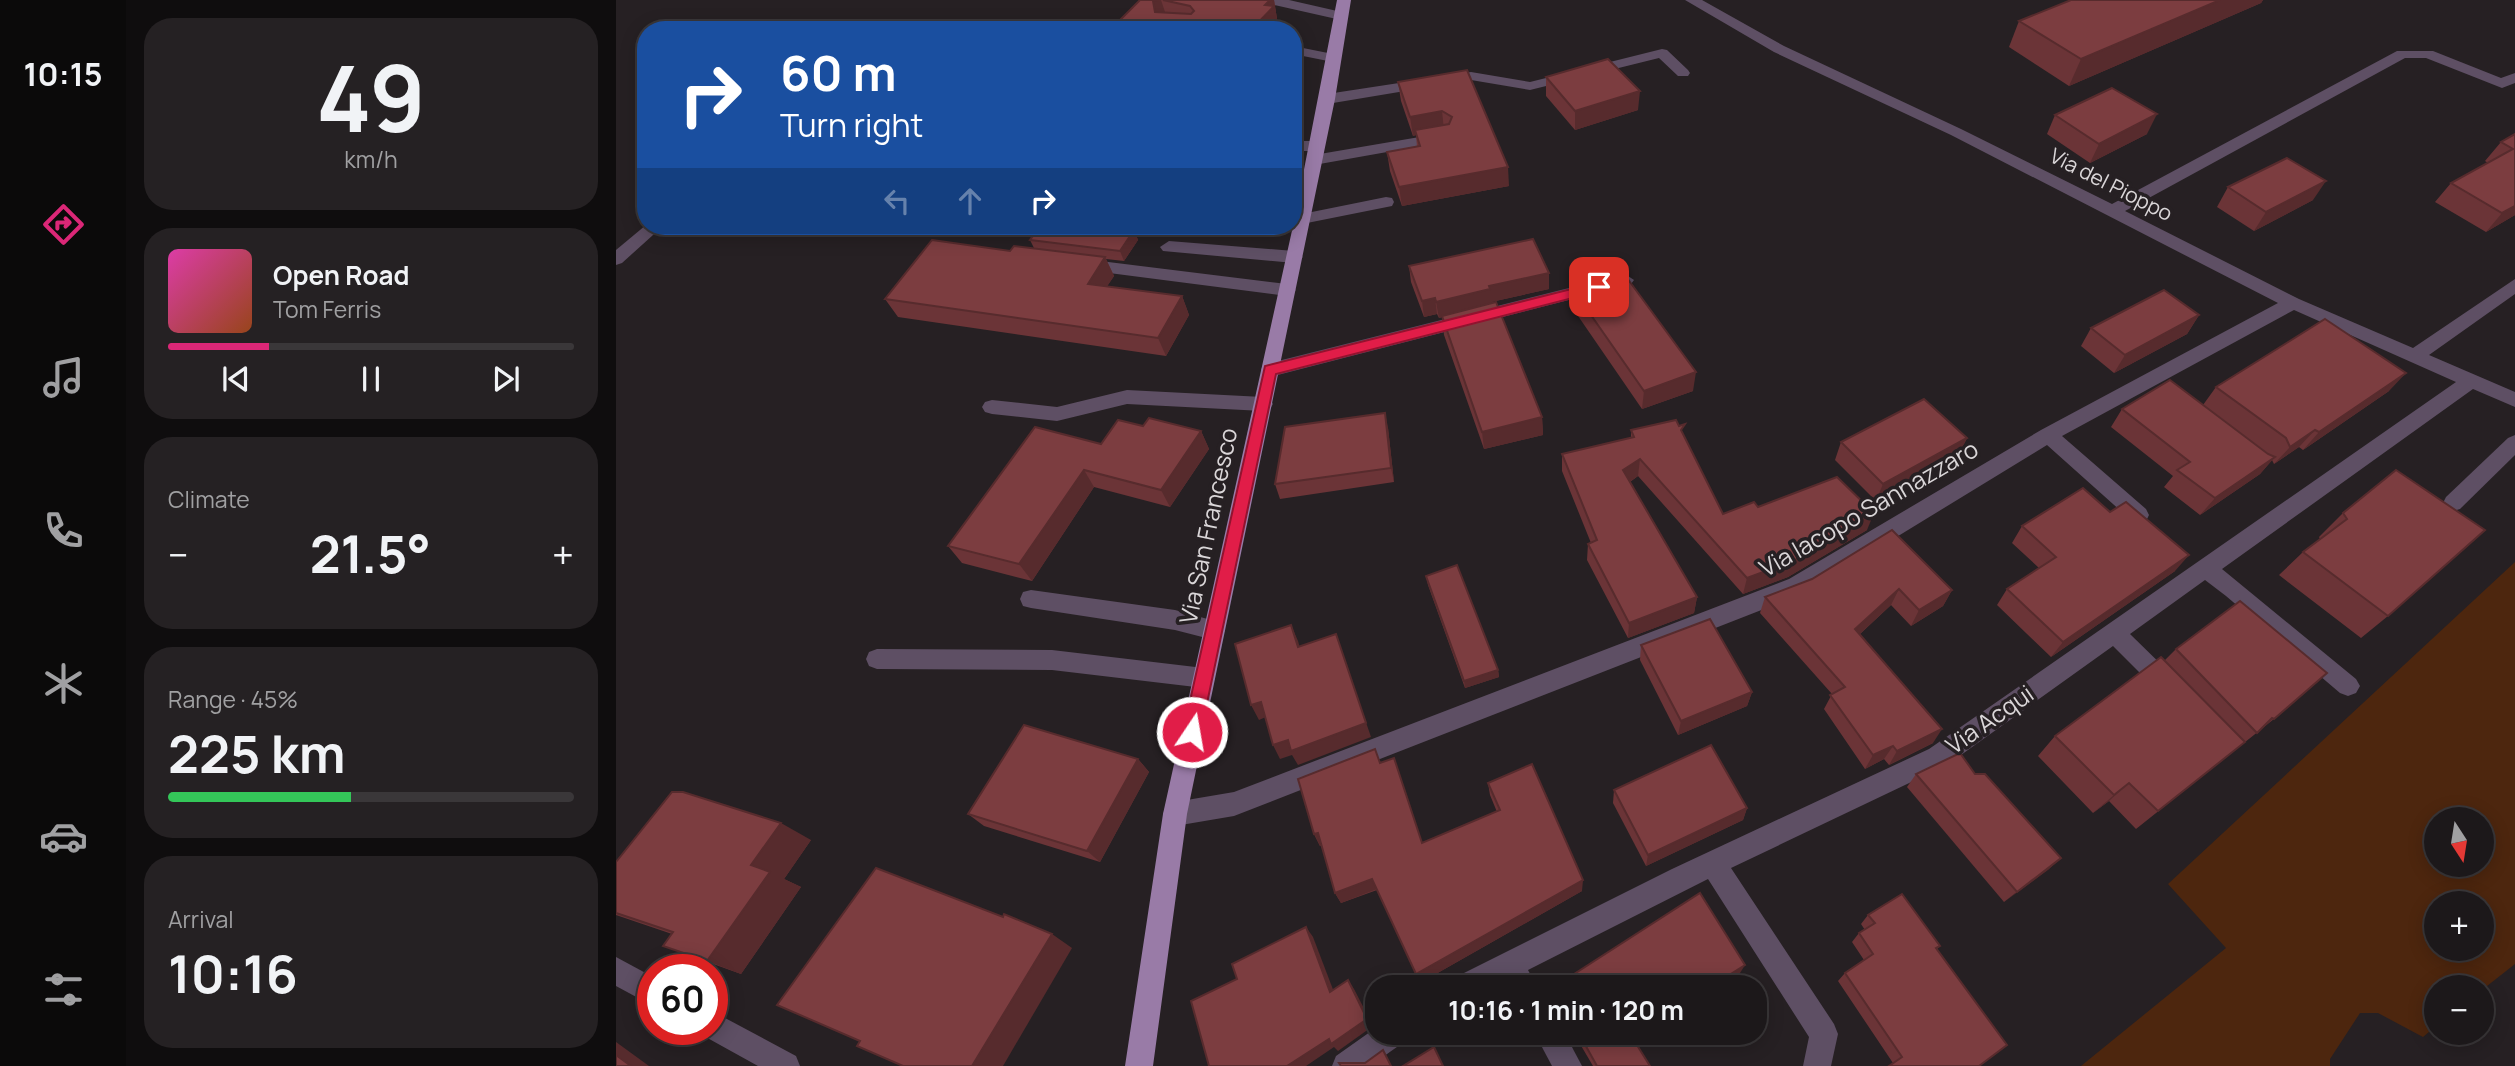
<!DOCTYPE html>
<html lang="en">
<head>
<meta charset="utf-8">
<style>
  body { margin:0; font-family:Manrope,sans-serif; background:#252123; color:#f1f3f6; height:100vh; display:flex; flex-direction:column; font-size:26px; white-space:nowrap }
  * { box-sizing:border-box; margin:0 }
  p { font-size:23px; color:#a0a0a2 }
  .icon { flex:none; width:38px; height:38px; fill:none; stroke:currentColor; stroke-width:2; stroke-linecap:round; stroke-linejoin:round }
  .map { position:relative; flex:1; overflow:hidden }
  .sheet { display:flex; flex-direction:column; gap:18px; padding:18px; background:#0f0d0e; width:490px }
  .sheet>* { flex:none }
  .top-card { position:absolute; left:21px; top:21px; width:665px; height:214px; border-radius:28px; box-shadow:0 4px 18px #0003,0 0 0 2px #3a3739; background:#1a4fa0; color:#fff; overflow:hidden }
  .needle { width:46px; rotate:168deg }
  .controls { position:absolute; left:1808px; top:807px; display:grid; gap:14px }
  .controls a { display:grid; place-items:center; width:70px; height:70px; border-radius:50%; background:#1c181a; box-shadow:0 4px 18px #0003,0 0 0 2px #3a3739; font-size:35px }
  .speed { position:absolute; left:21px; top:954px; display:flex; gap:14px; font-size:35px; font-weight:700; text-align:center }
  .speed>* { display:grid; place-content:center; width:91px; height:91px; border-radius:50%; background:#1c181a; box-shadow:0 4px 18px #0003,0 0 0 2px #3a3739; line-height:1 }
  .speed .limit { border:10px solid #d22; background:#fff; color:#111 }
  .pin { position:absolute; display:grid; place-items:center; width:60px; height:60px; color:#fff; margin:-30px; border-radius:14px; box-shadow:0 4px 10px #0006 }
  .me { position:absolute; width:77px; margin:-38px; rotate:12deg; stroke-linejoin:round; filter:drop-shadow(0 0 5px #0008) }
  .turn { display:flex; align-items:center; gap:24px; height:147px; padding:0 28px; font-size:32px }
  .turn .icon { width:91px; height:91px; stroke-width:2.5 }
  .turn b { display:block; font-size:49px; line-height:60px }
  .lanes { display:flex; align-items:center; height:66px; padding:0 28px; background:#0003; justify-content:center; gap:35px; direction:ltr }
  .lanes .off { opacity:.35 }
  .big { font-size:52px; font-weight:700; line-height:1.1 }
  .sheet .widget { flex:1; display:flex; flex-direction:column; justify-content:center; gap:10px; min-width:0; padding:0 24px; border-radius:28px; background:#252123 }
  .sheet .dial { align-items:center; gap:0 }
  .dial b { font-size:91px; line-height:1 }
  .song { display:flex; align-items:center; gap:21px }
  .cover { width:84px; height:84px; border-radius:10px; background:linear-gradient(135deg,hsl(320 70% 55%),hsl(20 70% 35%)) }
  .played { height:7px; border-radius:4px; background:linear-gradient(90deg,#db2777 25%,#3a3739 25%) }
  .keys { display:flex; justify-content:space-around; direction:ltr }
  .heat { display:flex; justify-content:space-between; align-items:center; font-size:38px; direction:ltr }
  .charge { height:10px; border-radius:5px; background:linear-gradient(90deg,#34c759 45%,#3a3739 0) }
  .trip { position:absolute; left:749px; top:975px; width:402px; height:70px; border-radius:28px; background:#1c181a; box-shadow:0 4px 18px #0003,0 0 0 2px #3a3739; font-weight:700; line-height:70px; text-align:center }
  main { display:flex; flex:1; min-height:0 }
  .tabs { display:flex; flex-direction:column; width:126px; justify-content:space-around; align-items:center; background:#0b0a0a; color:#a0a0a2 }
  .tabs .icon { width:49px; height:49px }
  .tabs .selected { color:#db2777 }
  .tabs b { font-size:32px; color:#f1f3f6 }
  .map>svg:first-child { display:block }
</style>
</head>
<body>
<main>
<nav class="tabs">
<b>10:15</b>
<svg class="icon selected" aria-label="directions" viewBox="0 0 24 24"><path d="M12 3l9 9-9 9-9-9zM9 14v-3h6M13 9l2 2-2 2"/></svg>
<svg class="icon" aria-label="music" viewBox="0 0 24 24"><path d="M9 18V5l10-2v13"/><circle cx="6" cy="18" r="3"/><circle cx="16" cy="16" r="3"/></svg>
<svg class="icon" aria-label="phone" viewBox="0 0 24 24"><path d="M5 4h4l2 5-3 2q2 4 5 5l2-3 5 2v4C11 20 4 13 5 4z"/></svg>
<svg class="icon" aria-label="climate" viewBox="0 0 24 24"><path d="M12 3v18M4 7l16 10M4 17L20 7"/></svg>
<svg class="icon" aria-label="car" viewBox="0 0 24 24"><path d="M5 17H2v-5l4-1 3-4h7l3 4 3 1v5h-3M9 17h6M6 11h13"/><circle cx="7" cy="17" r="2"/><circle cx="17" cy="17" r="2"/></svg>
<svg class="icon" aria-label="filters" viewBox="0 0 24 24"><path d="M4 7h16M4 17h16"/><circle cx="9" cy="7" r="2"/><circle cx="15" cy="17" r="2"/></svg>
</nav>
<section class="sheet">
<div class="widget dial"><b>49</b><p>km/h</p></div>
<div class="widget">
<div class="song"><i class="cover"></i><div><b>Open Road</b><p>Tom Ferris</p></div></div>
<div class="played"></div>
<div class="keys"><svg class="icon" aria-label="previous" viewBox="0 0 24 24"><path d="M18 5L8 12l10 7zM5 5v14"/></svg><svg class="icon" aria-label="pause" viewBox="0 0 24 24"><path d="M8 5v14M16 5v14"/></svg><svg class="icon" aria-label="next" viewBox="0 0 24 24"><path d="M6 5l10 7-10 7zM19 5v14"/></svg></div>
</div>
<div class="widget"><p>Climate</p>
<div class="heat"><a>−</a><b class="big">21.5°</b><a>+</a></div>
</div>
<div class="widget"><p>Range · 45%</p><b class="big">225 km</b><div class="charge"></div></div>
<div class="widget"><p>Arrival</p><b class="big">10:16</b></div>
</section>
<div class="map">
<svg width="1899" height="1066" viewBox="0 0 1899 1066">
  <rect width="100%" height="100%" fill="#262023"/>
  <path fill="#4d260e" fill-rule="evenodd" d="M1899,562V964L1866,990V987H1820V1026L1807,1037L1762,1013H1744L1714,1059V1066H1465L1610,948L1552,884ZM1820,819H1866V864H1820ZM1820,903H1866V948H1820Z"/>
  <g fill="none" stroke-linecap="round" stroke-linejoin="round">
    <g fill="#5e4f64" fill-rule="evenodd">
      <path d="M648,0H673L730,13L732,16L725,20L650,3Z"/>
      <path d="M1069,0H1086L1168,46L1345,129L1496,204L1781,51H1817L1885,78L1899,73V83L1886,88L1810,58H1789L1509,211L1683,299L1797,348L1899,279V294L1813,355L1899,392V407L1857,389L1606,569L1740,679L1744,686L1740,693L1732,696L1724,693L1610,596L1589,580L1514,634L1559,678L1563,685L1559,692L1551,695L1543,692L1497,646L1331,765L1115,868L1218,1024L1222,1034L1215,1066H1187L1193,1037L1092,879L912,970L921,987H892L889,982L878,987H836L840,977L1056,869L1313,749L1840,382L1678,310L1446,436L1530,509L1533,515L1530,521L1523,523L1516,521L1431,445L1189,593L618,816L559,826L550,823L547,814L550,805L559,802L618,792L1173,579L1425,430L1662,303L1335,135L1158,52Z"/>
      <path d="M677,46L722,55L724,58L717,62L677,54Z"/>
      <path d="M1046,49L1051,50L1072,70L1074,73L1072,76H1062L1043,58L914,90L855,80L711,104L703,99L711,94L855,72L914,82Z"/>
      <path d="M827,133L833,135L835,138L833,141L698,165L690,160L698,155Z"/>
      <path d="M677,141H701L709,146L701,151H677Z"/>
      <path d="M770,197L776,198L778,202L776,206L686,224L678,219L686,214Z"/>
      <path d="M30,225L47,226L6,263L0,265V250Z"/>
      <path d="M553,241L678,251L687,257L678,263L547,251L544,247Z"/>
      <path d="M468,259L671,284L680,290L671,296L462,269L459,265L462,261Z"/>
      <path d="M1009,274L1018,280L1015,284L654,377L647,375L645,370L647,365L654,363Z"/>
      <path d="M511,390L647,397L654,399L657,404L654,409L647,411L511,404L441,421L376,414L369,412L366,407L369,402L376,400L441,407Z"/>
      <path d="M1899,435V455L1844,509L1837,511L1830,509L1827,503L1830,497L1892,438Z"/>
      <path d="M415,590L559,610L606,623L609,630L606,637L598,640L559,630L415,608L407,606L404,599L407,592Z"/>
      <path d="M261,649L436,650L588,668L596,671L599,678L596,685L588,688L436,670L261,669L253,666L250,659L253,652Z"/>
      <path d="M0,957L37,977V1006L0,986Z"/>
      <path d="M96,1011L180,1056L184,1066H142L86,1035L84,1029H96Z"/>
      <path d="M761,1027V1032H792L788,1042L754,1066H716L720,1056Z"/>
      <path d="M918,1032H948L966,1066H936Z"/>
    </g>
    <path fill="#997ba7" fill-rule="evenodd" d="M721,0H735L719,99L571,814L537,1066H509L547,814L677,226Z"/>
  </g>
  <g fill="#6b3437">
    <path d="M524,0H658L662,25L658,30H494Z"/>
    <path d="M1455,0H1647L1645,3L1453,86L1393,47L1403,21Z"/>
    <path d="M851,70L893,186L786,206L774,171L771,152L801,147L800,135L797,136L785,101L782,82Z"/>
    <path d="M930,77L1022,110L959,130L930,96Z"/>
    <path d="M1439,115L1531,134L1474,163L1431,134Z"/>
    <path d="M1899,134V215L1870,232L1819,202L1835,183L1872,163L1869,161L1885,142Z"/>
    <path d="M1612,187L1697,200L1638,231L1601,207Z"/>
    <path d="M579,226H647L646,231L581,232Z"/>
    <path d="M518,230L522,240L508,261L490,259L498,276L491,286L566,296L573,315L550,356L282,317L269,299L394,251L418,248L414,240Z"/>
    <path d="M793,266L933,273V289L875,302L926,417L927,435L868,449L828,335L826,317L823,318L821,314L808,317L795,282Z"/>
    <path d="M961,295L1077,391L1026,409L960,313Z"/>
    <path d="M1583,315L1571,334L1498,373L1465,346L1475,328Z"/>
    <path d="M1600,387L1773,391L1687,450L1683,447L1658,464L1656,460L1644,474L1584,515L1548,487L1557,476L1495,427L1506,409L1587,405Z"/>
    <path d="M772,428L778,482L664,499L659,484Z"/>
    <path d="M1015,430L1068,436L1107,514L1142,507L1251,530L1172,577L1127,594L1022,476L1014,482L1081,597L1078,613L1012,638L971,560L972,544L975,543L946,471V454L1015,438Z"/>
    <path d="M585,431L593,449L554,507L478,487L416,581L346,563L332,546L485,444Z"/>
    <path d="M1351,438L1342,456L1260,501L1219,460L1225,442Z"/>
    <path d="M1727,513L1869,530L1772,616L1745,638L1663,575L1687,552L1704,539L1703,537Z"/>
    <path d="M1406,526L1559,571L1435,657L1381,605L1391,589L1423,568L1396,543Z"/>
    <path d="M810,576L882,670L883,677L849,688L812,585Z"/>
    <path d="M1196,579L1336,590L1327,606L1295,626L1275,605L1244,634L1317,743L1273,765L1268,759L1249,769L1208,709L1216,694L1144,613L1149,597Z"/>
    <path d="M1025,645L1136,692L1131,706L1062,735L1024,660Z"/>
    <path d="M1560,649L1658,719L1520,829L1493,801L1477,813L1422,756L1439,736L1548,661Z"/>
    <path d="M522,759L533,772L484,862L368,826L352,814Z"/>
    <path d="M1300,774H1359L1445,858L1388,902L1291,787Z"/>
    <path d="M872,783L966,891L804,983L761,890L725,903L719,893L706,845L704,846L698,834L806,843L881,812L874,795Z"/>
    <path d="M998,790L1131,808L1127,820L1030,866L997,803Z"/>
    <path d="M195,840L168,879L185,887L125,974L47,946L56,934L0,915V862Z"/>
    <path d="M1252,915L1324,946L1321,949L1391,1045L1277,1063L1222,981L1229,973L1248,960L1236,942L1243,933L1249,930L1245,924Z"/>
    <path d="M957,1032H1031L1019,1041L1034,1066H977Z"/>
  </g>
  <g fill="#572b2d">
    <path d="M545,0L551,18L539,12L537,1Z"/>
    <path d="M642,0H658L662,25L658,30H635Z"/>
    <path d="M1604,0H1647L1645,3L1453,86L1465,59Z"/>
    <path d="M1024,91L1022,110L959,130V111Z"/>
    <path d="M826,111L828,130H799L800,135L797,136L794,117Z"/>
    <path d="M1541,114L1531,134L1474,163L1483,144Z"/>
    <path d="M892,167L893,186L786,206L783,187Z"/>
    <path d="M1710,181L1697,200L1638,231L1650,212Z"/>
    <path d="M1899,206V215L1870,232L1886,213Z"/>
    <path d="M518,230L522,240L508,261L504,251Z"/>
    <path d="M489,257L498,276L481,302L472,284Z"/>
    <path d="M933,273V289L875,302V305L823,318L820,302L873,286Z"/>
    <path d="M566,296L573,315L550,356L542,338Z"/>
    <path d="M819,298L821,314L808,317L806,301Z"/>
    <path d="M1583,315L1571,334L1498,373L1509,355Z"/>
    <path d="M1080,372L1077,391L1026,409L1028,391Z"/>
    <path d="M1790,373L1773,391L1687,450L1703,432Z"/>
    <path d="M769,413L772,428L778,482L775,468Z"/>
    <path d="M926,417L927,435L868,449L866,432Z"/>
    <path d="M1699,430L1683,447L1658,464L1674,447Z"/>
    <path d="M585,431L593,449L554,507L545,490Z"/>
    <path d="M1351,438L1342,456L1260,501L1267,484Z"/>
    <path d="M1659,457L1644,474L1584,515L1599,498Z"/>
    <path d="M1024,459L1022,476L1006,487L1007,470Z"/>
    <path d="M468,470L478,487L416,581L403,564Z"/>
    <path d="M1258,513L1251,530L1172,577L1127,594L1131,578Z"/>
    <path d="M1573,555L1559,571L1435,657L1447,642Z"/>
    <path d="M1283,589L1275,605L1233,644L1239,629Z"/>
    <path d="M1336,590L1327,606L1295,626L1303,610Z"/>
    <path d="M1081,597L1078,613L1012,638L1013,623Z"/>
    <path d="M675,625L682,641L688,662L682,647Z"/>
    <path d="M720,634L755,737L682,765L676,755L664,759L657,745Z"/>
    <path d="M882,670L883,677L849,688L848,681Z"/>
    <path d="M1136,692L1131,706L1062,735L1065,721Z"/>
    <path d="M645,702L652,716L643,720L635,705Z"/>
    <path d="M1326,729L1317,743L1273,765L1281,751Z"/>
    <path d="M1277,746L1268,759L1249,769L1257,755Z"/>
    <path d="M522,759L533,772L484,862L471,851Z"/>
    <path d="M1513,783L1493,801L1477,813L1498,795Z"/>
    <path d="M1131,808L1127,820L1030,866L1032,855Z"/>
    <path d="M165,823L195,840L168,879L185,887L125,974L91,961L135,865Z"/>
    <path d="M702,833L708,844L704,846L698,834Z"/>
    <path d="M1445,858L1432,870L1388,902L1401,892Z"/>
    <path d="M756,879L761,889L725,903L719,893Z"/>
    <path d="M967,880L966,891L804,983L800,974Z"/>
    <path d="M690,927L697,937L721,1000L714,992Z"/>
    <path d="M436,934L456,948L387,1066H356Z"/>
    <path d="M1129,965L1124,973L1103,987H1094Z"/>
    <path d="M732,980L738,989L757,1026L722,1051L718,1047L690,1066H671Z"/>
    <path d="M1023,1032H1031L1015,1043L1016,1037Z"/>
    <path d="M0,1042L33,1066H15L0,1055Z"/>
  </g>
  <g fill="#7c3d40" stroke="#572b2d" stroke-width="2">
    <path d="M524,0H543L537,1L539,12L575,14L578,11L574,6L547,0H654L649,5L658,6L635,30H494Z"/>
    <path d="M1455,0H1604L1465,59L1403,21Z"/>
    <path d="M992,59L1024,91L959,111L930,77Z"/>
    <path d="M851,70L892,167L783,187L771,152L804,146L799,130L833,124L836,117L826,111L794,117L782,82Z"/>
    <path d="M1496,88L1541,114L1483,144L1439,115Z"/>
    <path d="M1899,134V206L1886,213L1835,183L1897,149L1885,142Z"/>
    <path d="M1671,158L1710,181L1650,212L1612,187Z"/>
    <path d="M424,226H485L518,230L504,251L414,240Z"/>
    <path d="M917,239L933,273L873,286L874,289L820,302L819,298L806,301L793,266Z"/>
    <path d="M316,240L394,251L398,246L489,257L472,284L566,296L542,338L269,299Z"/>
    <path d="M1011,278L1080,372L1028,391L961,295Z"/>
    <path d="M1548,290L1583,315L1509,355L1475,328Z"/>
    <path d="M880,302L926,417L866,432L826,316Z"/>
    <path d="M1709,319L1790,373L1703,432L1699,430L1674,447L1670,438L1600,387Z"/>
    <path d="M1554,380L1652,454L1659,457L1599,498L1561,470L1574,462L1506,409Z"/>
    <path d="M1308,399L1351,438L1267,484L1225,442Z"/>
    <path d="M769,413L775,468L659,484L669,427Z"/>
    <path d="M533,418L585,431L545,490L468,470L403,564L332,546L419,427L485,444L502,420L527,426Z"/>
    <path d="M1060,420L1063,426L1069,424L1065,430L1107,514L1138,502L1142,507L1221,477L1258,513L1177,561L1131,578L1024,459L1007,470L1081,597L1013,623L972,544L981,540L946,454L1018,437L1015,430Z"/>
    <path d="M1780,470L1869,530L1772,616L1687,552L1731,519L1727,513Z"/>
    <path d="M1467,488L1494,512L1510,502L1573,555L1447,642L1391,589L1440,557L1406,526Z"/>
    <path d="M1276,530L1336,590L1303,610L1283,589L1239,629L1326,729L1281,751L1277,746L1257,755L1214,695L1229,687L1149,597L1196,579Z"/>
    <path d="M841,565L882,670L848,681L810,576Z"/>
    <path d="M1624,601L1711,673L1658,719L1656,718L1641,733L1560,649Z"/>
    <path d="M1094,619L1136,692L1065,721L1025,645Z"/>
    <path d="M675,625L682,647L720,634L750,723L675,751L672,740L657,745L645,702L635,705L619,644Z"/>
    <path d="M1545,657L1629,742L1542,811L1513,783L1498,795L1439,736Z"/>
    <path d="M408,725L522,759L471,851L352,814Z"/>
    <path d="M1095,745L1131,808L1032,855L998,790Z"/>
    <path d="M759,749L764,763L778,758L806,843L884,810L872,783L916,764L967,880L800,974L756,879L719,893L702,833L698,834L682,779Z"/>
    <path d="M1344,753L1359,774H1369L1445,858L1401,892L1300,774Z"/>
    <path d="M56,792H67L165,823L135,865L154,872L91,961L47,946L57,932L0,913V862Z"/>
    <path d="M260,868L387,917L388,914L436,934L356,1066H287L241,1046L244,1041L161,1005Z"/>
    <path d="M1084,893L1129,965L1094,987H938Z"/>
    <path d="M1286,894L1324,946L1320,948L1391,1045L1363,1066H1273L1286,1057L1229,973L1257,954L1243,933L1259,923L1252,915Z"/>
    <path d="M690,927L714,992L732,980L751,1019L715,1044L713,1039L671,1066H593L575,1001L621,979L616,964Z"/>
    <path d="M962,1032H1023L1016,1037L1034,1066H981Z"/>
    <path d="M818,1047L827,1066H787Z"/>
    <path d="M767,1050L775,1066H725L723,1063H749Z"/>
    <path d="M0,1055L15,1066H0Z"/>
  </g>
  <path fill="#e11d48" stroke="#92132f" stroke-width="2" d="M983,282L990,287L988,290L660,374L585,732L583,738L576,741L570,738L567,732L649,366Z"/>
  <g text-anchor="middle" stroke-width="7" stroke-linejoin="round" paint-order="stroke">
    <g font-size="21" fill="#dad6d8" stroke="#262023">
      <text transform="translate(1495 185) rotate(27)" y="7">Via del Pioppo</text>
    </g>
    <g font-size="24" fill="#dad6d8" stroke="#262023">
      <text transform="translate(1253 509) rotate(-30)" y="8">Via Iacopo Sannazzaro</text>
      <text transform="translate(593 526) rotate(-78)" y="8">Via San Francesco</text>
      <text transform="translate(1374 720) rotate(-35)" y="8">Via Acqui</text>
    </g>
  </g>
</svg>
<div class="controls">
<a><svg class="needle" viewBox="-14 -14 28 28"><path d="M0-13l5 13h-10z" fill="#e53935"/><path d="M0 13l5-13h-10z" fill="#a0a0a2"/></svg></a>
<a>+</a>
<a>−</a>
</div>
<div class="speed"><div class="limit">60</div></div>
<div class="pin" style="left:983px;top:287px;background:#d93025"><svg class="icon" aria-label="arrive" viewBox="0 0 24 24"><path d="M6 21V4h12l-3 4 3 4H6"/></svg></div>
<svg class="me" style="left:576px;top:732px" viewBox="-20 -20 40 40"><circle r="17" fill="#e11d48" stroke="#fff" stroke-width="3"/><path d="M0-11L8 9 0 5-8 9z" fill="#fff"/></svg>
<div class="trip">10:16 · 1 min · 120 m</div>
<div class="top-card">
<div class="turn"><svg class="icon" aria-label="right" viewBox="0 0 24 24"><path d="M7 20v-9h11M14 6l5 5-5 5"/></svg><div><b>60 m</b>Turn right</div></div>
<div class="lanes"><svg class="icon off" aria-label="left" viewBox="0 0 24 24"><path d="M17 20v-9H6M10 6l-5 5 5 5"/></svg><svg class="icon off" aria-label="ahead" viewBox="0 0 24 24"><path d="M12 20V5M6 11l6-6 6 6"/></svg><svg class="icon" aria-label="right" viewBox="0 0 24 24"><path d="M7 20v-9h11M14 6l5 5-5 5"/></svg></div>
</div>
</div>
</main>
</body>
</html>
